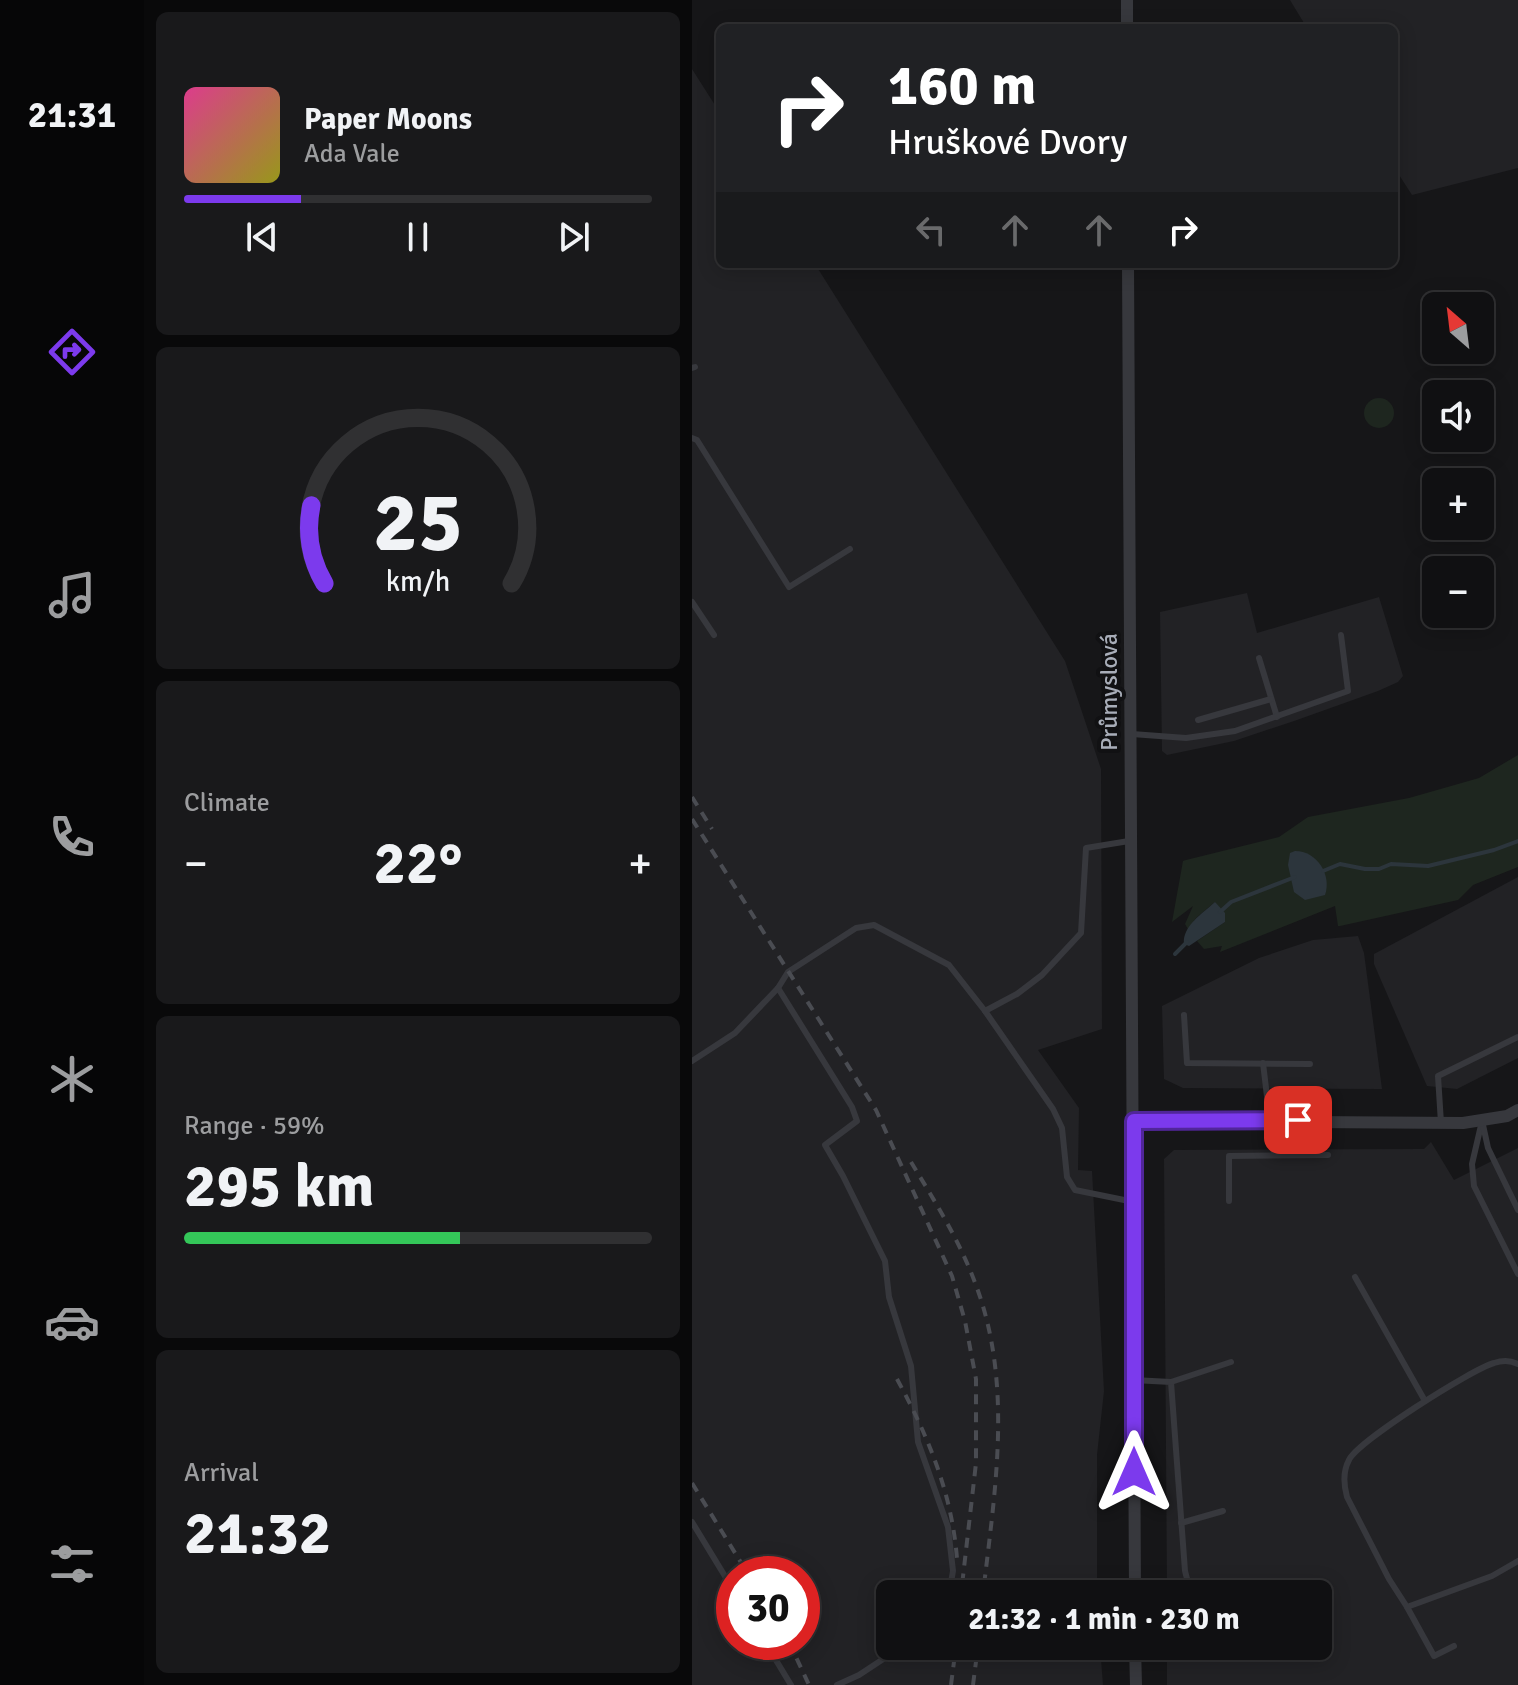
<!DOCTYPE html>
<html lang="en">
<head>
<meta charset="utf-8">
<style>
  body { margin:0; font-family:Signika,sans-serif; background:#19191b; color:#f1f3f6; height:100vh; display:flex; flex-direction:column; font-size:30px; white-space:nowrap }
  * { box-sizing:border-box; margin:0 }
  p { font-size:26px; color:#9c9d9f }
  .icon { flex:none; width:44px; height:44px; fill:none; stroke:currentColor; stroke-width:2; stroke-linecap:round; stroke-linejoin:round }
  .map { position:relative; flex:1; overflow:hidden }
  .details { display:flex; flex-direction:column; gap:12px; padding:12px; background:#09090a; width:548px }
  .details>* { flex:none }
  .banner { position:absolute; left:24px; top:24px; width:682px; height:244px; border-radius:12px; box-shadow:0 4px 20px #0003,0 0 0 2px #303032; background:#202124; color:#fff; overflow:hidden }
  .needle { width:52px; rotate:332deg }
  .buttons { position:absolute; left:730px; top:292px; display:grid; gap:16px }
  .buttons a { display:grid; place-items:center; width:72px; height:72px; border-radius:12px; background:#101012; box-shadow:0 4px 20px #0003,0 0 0 2px #303032; font-size:40px }
  .speed { position:absolute; left:24px; top:1556px; display:flex; gap:16px; font-size:40px; font-weight:700; text-align:center }
  .speed>* { display:grid; place-content:center; width:104px; height:104px; border-radius:50%; background:#101012; box-shadow:0 4px 20px #0003,0 0 0 2px #303032; line-height:1 }
  .speed .limit { border:12px solid #d22; background:#fff; color:#111 }
  .pin { position:absolute; display:grid; place-items:center; width:68px; height:68px; color:#fff; margin:-34px; border-radius:16px; box-shadow:0 4px 12px #0006 }
  .me { position:absolute; width:88px; margin:-44px; rotate:0deg; stroke-linejoin:round; filter:drop-shadow(0 0 6px #0008) }
  .turn { display:flex; align-items:center; gap:28px; height:168px; padding:0 40px; font-size:36px }
  .turn .icon { width:104px; height:104px; stroke-width:2.5 }
  .turn b { display:block; font-size:56px; line-height:68px }
  .lanes { display:flex; align-items:center; height:76px; padding:0 40px; background:#0003; justify-content:center; gap:40px; direction:ltr }
  .lanes .off { opacity:.35 }
  .big { font-size:60px; font-weight:800; line-height:1.1 }
  .details .widget { flex:1; display:flex; flex-direction:column; justify-content:center; gap:12px; min-width:0; padding:0 28px; border-radius:12px; background:#19191b }
  .details .dial { align-items:center; gap:0 }
  .dial svg { height:208px; overflow:visible; fill:none; stroke:#303032; stroke-width:7; stroke-linecap:round; text-anchor:middle }
  .dial text { fill:#f1f3f6; stroke:none }
  .song { display:flex; align-items:center; gap:24px }
  .cover { width:96px; height:96px; border-radius:12px; background:linear-gradient(135deg,hsl(330 70% 55%),hsl(60 70% 35%)) }
  .played { height:8px; border-radius:4px; background:linear-gradient(90deg,#7c3aed 25%,#303032 25%) }
  .keys { display:flex; justify-content:space-around; direction:ltr }
  .heat { display:flex; justify-content:space-between; align-items:center; font-size:44px; direction:ltr }
  .charge { height:12px; border-radius:6px; background:linear-gradient(90deg,#34c759 59%,#303032 0) }
  .trip { position:absolute; left:184px; top:1580px; width:456px; height:80px; border-radius:12px; background:#101012; box-shadow:0 4px 20px #0003,0 0 0 2px #303032; font-weight:800; line-height:80px; text-align:center }
  main { display:flex; flex:1; min-height:0 }
  .dock { display:flex; flex-direction:column; width:144px; justify-content:space-around; align-items:center; background:#060607; color:#9c9d9f }
  .dock .icon { width:56px; height:56px }
  .dock .selected { color:#7c3aed }
  .dock b { font-size:36px; color:#f1f3f6 }
  .map>svg:first-child { display:block }
</style>
</head>
<body>
<main>
<nav class="dock">
<b>21:31</b>
<svg class="icon selected" aria-label="directions" viewBox="0 0 24 24"><path d="M12 3l9 9-9 9-9-9zM9 14v-3h6M13 9l2 2-2 2"/></svg>
<svg class="icon" aria-label="music" viewBox="0 0 24 24"><path d="M9 18V5l10-2v13"/><circle cx="6" cy="18" r="3"/><circle cx="16" cy="16" r="3"/></svg>
<svg class="icon" aria-label="phone" viewBox="0 0 24 24"><path d="M5 4h4l2 5-3 2q2 4 5 5l2-3 5 2v4C11 20 4 13 5 4z"/></svg>
<svg class="icon" aria-label="climate" viewBox="0 0 24 24"><path d="M12 3v18M4 7l16 10M4 17L20 7"/></svg>
<svg class="icon" aria-label="car" viewBox="0 0 24 24"><path d="M5 17H2v-5l4-1 3-4h7l3 4 3 1v5h-3M9 17h6M6 11h13"/><circle cx="7" cy="17" r="2"/><circle cx="17" cy="17" r="2"/></svg>
<svg class="icon" aria-label="filters" viewBox="0 0 24 24"><path d="M4 7h16M4 17h16"/><circle cx="9" cy="7" r="2"/><circle cx="15" cy="17" r="2"/></svg>
</nav>
<section class="details">
<div class="widget">
<div class="song"><i class="cover"></i><div><b>Paper Moons</b><p>Ada Vale</p></div></div>
<div class="played"></div>
<div class="keys"><svg class="icon" aria-label="previous" viewBox="0 0 24 24"><path d="M18 5L8 12l10 7zM5 5v14"/></svg><svg class="icon" aria-label="pause" viewBox="0 0 24 24"><path d="M8 5v14M16 5v14"/></svg><svg class="icon" aria-label="next" viewBox="0 0 24 24"><path d="M6 5l10 7-10 7zM19 5v14"/></svg></div>
</div>
<div class="widget dial"><svg viewBox="0 0 100 80">
<path d="M14 69A42 42 0 1 1 86 69"/>
<path d="M14 69A42 42 0 0 1 9 39" stroke="#7c3aed"/>
<text x="50" y="56" font-size="32" font-weight="700">25</text>
<text x="50" y="72" font-size="11">km/h</text>
</svg></div>
<div class="widget"><p>Climate</p>
<div class="heat"><a>−</a><b class="big">22°</b><a>+</a></div>
</div>
<div class="widget"><p>Range · 59%</p><b class="big">295 km</b><div class="charge"></div></div>
<div class="widget"><p>Arrival</p><b class="big">21:32</b></div>
</section>
<div class="map">
<svg width="826" height="1685" viewBox="0 0 826 1685">
  <rect width="100%" height="100%" fill="#161618"/>
  <g fill="#222225" fill-rule="evenodd">
    <path d="M598,0H826V168L720,195L702,167V28H615Z"/>
    <path d="M0,69L28,113V264H123L373,661L409,769L410,1029L346,1050L387,1108L386,1170L400,1171L412,1391L405,1455V1594H198V1646H408L411,1685H0ZM42,1574H110V1642H42Z"/>
    <path d="M555,593L565,633L687,597L711,676L706,682L686,691L605,720L542,741L475,755L470,751L468,612Z"/>
    <path d="M826,877V1058L765,1089L735,1086L682,964V954Z"/>
    <path d="M666,936L672,953L690,1089L491,1088L472,1079L470,1006L567,958L621,940Z"/>
    <path d="M739,1142L762,1180L826,1148V1685H475V1646H626V1594H475L472,1159L482,1150L732,1149Z"/>
  </g>
  <g fill="#1e261f">
    <circle cx="687" cy="413" r="15"/>
    <path d="M826,755V867L781,885L766,900L648,926H646L643,906L528,952L530,946L512,949L505,941L533,922L523,902L504,918L496,929L493,924L501,906L480,922L491,861L494,860L587,837L616,817L717,798L787,778Z"/>
  </g>
  <g fill="#2c353c">
    <path d="M603,851C625,851 640,875 633,895L613,900L602,892L596,865L598,853Z"/>
    <path d="M523,902L533,913V922L497,946L492,944C490,926 511,913 523,902Z"/>
  </g>
  <g fill="none" stroke-linecap="round" stroke-linejoin="round">
    <g stroke="#2c353c" stroke-width="4">
      <path d="M631,871L648,864L673,869H687L699,864L736,866L802,850L826,841"/>
      <path d="M528,912L539,902L603,877"/>
      <path d="M483,954L495,942"/>
    </g>
    <g stroke="#37383d" stroke-width="6">
      <path d="M0,368L3,367"/>
      <path d="M0,438L5,440L97,587L158,549"/>
      <path d="M0,602L22,635"/>
      <path d="M567,658L585,717"/>
      <path d="M506,720L579,699"/>
      <path d="M440,734L494,738L543,731L656,691L649,635"/>
      <path d="M86,988L160,1107L165,1121L133,1145L151,1176L193,1261L197,1297L219,1366L226,1442L256,1527L261,1571L257,1594"/>
      <path d="M293,1011L325,994L350,975L389,933L394,848L437,841"/>
      <path d="M492,1015L495,1063L618,1064"/>
      <path d="M0,1061L43,1033L86,988L96,972L164,928L182,925L257,965L293,1011L361,1109L370,1128L375,1177L383,1190L442,1202"/>
      <path d="M571,1063L582,1155"/>
      <path d="M790,1121L780,1164L782,1186L826,1274"/>
      <path d="M749,1123L746,1076L826,1037"/>
      <path d="M791,1125L796,1148L826,1210"/>
      <path d="M537,1201V1156L636,1155"/>
      <path d="M663,1277L733,1401"/>
      <path d="M826,1364C818,1360 811,1360 802,1363C780,1369 666,1441 657,1460C651,1471 652,1486 655,1497L697,1579L715,1607L800,1576L826,1561"/>
      <path d="M441,1380L479,1382L493,1571L499,1594"/>
      <path d="M479,1382L539,1362"/>
      <path d="M0,1522L42,1591"/>
      <path d="M489,1523L531,1511"/>
      <path d="M715,1607L742,1656L762,1646"/>
      <path d="M73,1642L99,1685"/>
      <path d="M513,1646H516"/>
      <path d="M145,1685L167,1675L211,1646"/>
    </g>
    <g stroke="#37383d" stroke-width="12">
      <path d="M435,0V28"/>
      <path d="M436,264L443,1594"/>
      <path d="M442,1121L771,1123L815,1116L826,1110"/>
      <path d="M443,1646L444,1685"/>
    </g>
    <g stroke="#4a4c52" stroke-width="4" stroke-dasharray="10 8" stroke-linecap="butt">
      <path d="M0,797L20,829"/>
      <path d="M0,819L184,1110L260,1276L273,1321L284,1379V1463L269,1594"/>
      <path d="M219,1162C242,1200 266,1238 282,1280C322,1382 303,1489 291,1594"/>
      <path d="M205,1379C236,1436 260,1493 265,1559"/>
      <path d="M0,1483L56,1574"/>
      <path d="M97,1642L117,1685"/>
      <path d="M259,1685L264,1646"/>
      <path d="M281,1685L286,1646"/>
    </g>
  </g>
  <g fill="none" stroke-linecap="round" stroke-linejoin="round">
    <defs>
      <path id="route" d="M442,1472V1121L606,1120"/>
    </defs>
    <use href="#route" stroke="#51269a" stroke-width="20"/>
    <use href="#route" stroke="#7c3aed" stroke-width="14"/>
  </g>
  <g text-anchor="middle" stroke-width="8" stroke-linejoin="round" paint-order="stroke">
    <g font-size="24" fill="#a8adb8" stroke="#111113">
      <text transform="translate(417 692) rotate(-90)" y="8">Průmyslová</text>
    </g>
  </g>
</svg>
<div class="buttons">
<a><svg class="needle" viewBox="-14 -14 28 28"><path d="M0-13l5 13h-10z" fill="#e53935"/><path d="M0 13l5-13h-10z" fill="#9c9d9f"/></svg></a>
<a><svg class="icon" aria-label="sound" viewBox="0 0 24 24"><path d="M4 9h4l5-4v14l-5-4H4zM17 9q2 3 0 6"/></svg></a>
<a>+</a>
<a>−</a>
</div>
<div class="speed"><div class="limit">30</div></div>
<div class="pin" style="left:606px;top:1120px;background:#d93025"><svg class="icon" aria-label="arrive" viewBox="0 0 24 24"><path d="M6 21V4h12l-3 4 3 4H6"/></svg></div>
<svg class="me" style="left:442px;top:1472px" viewBox="-20 -20 40 40"><path d="M0-17L14 15 0 8-14 15z" fill="#7c3aed" stroke="#fff" stroke-width="4"/></svg>
<div class="trip">21:32 · 1 min · 230 m</div>
<div class="banner">
<div class="turn"><svg class="icon" aria-label="right" viewBox="0 0 24 24"><path d="M7 20v-9h11M14 6l5 5-5 5"/></svg><div><b>160 m</b>Hruškové Dvory</div></div>
<div class="lanes"><svg class="icon off" aria-label="left" viewBox="0 0 24 24"><path d="M17 20v-9H6M10 6l-5 5 5 5"/></svg><svg class="icon off" aria-label="ahead" viewBox="0 0 24 24"><path d="M12 20V5M6 11l6-6 6 6"/></svg><svg class="icon off" aria-label="ahead" viewBox="0 0 24 24"><path d="M12 20V5M6 11l6-6 6 6"/></svg><svg class="icon" aria-label="right" viewBox="0 0 24 24"><path d="M7 20v-9h11M14 6l5 5-5 5"/></svg></div>
</div>
</div>
</main>
</body>
</html>
